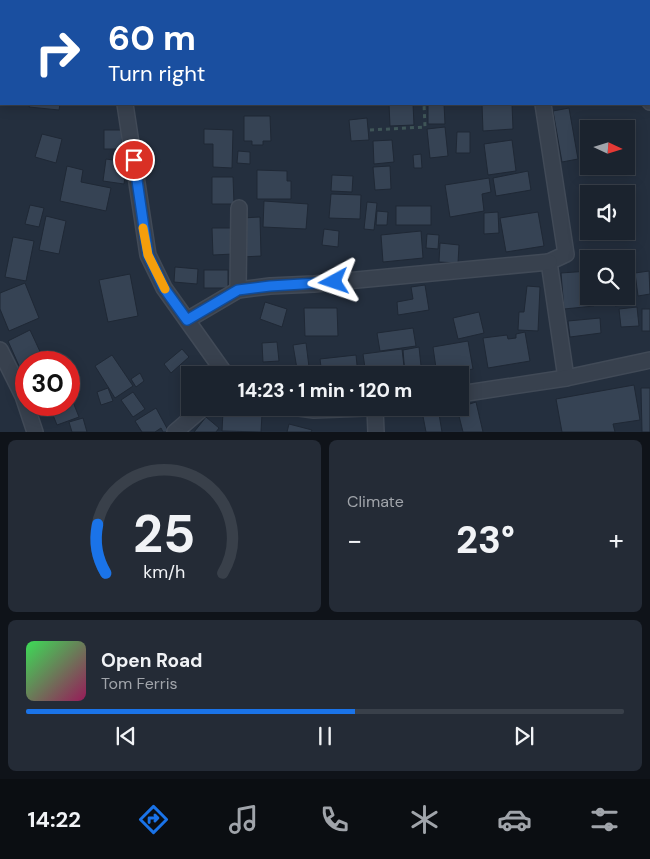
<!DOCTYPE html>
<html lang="en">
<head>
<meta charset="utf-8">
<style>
  body { margin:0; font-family:"DM Sans",sans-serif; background:#242b36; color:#f1f3f6; height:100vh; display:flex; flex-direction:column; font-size:19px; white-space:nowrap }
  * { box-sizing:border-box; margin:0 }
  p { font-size:16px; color:#a0a4aa }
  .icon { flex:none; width:28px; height:28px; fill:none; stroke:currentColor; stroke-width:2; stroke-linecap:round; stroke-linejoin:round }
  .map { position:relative; height:432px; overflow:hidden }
  .drawer { display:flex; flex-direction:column; gap:8px; padding:8px; background:#0f1319; flex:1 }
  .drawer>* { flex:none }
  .hud { position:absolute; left:0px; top:0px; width:650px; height:105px; box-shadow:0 2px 12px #0003,0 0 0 1px #39404a; background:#1a4fa0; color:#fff; overflow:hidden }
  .needle { width:32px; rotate:94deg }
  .fabs { position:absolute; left:580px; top:120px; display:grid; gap:10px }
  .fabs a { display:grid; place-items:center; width:55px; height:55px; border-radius:0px; background:#1b232e; box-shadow:0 2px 12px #0003,0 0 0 1px #39404a; font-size:25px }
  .speed { position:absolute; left:15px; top:351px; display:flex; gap:10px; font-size:25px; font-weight:700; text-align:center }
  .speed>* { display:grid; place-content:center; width:65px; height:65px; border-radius:50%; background:#1b232e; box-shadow:0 2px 12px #0003,0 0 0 1px #39404a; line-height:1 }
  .speed .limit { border:8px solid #d22; background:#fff; color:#111 }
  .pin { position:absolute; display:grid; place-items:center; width:42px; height:42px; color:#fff; margin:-21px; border:2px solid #fff; border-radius:50%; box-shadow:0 1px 5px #0007 }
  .me { position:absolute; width:55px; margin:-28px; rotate:265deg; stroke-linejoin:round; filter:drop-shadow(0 0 4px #0008) }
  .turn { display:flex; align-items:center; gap:18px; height:105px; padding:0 25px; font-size:22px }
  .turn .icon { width:65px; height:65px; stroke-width:2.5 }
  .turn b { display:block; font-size:35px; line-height:42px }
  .big { font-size:38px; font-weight:800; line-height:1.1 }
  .drawer .widget { flex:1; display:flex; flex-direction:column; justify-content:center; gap:8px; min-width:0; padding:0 18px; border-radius:8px; background:#242b36 }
  .drawer .dial { align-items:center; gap:0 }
  .dial svg { height:130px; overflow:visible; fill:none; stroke:#39404a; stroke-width:7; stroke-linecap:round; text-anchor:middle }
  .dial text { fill:#f1f3f6; stroke:none }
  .song { display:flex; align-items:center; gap:15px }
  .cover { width:60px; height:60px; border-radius:8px; background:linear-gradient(135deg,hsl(130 70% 55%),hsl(330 70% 35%)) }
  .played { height:5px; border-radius:2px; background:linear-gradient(90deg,#1a73e8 55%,#39404a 55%) }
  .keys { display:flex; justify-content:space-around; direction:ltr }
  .heat { display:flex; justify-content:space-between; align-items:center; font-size:28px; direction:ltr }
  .drawer .tiles { flex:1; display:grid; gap:8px; grid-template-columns:1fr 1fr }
  .widget:last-child { grid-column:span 2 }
  .trip { position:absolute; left:181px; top:366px; width:288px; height:50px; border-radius:0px; background:#1b232e; box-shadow:0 2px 12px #0003,0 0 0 1px #39404a; font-weight:800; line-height:50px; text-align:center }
  .dock { display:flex; height:80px; justify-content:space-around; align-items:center; background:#0b0e12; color:#a0a4aa }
  .dock .icon { width:35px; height:35px }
  .dock .selected { color:#1a73e8 }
  .dock b { font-size:22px; color:#f1f3f6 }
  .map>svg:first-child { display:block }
</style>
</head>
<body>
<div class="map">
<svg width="650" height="432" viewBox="0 0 650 432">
  <rect width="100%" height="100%" fill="#242f3e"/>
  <g fill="#364354" stroke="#1f2835">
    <path d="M30,104H60L59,110L29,107Z"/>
    <path d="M389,104H413L414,125L390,126Z"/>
    <path d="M428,104H444L445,124H428Z"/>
    <path d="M482,104H512L513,129L483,131Z"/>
    <path d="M569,108L578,159L562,162L553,111Z"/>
    <path d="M244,116H270L271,141H263V145H252V141H244Z"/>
    <path d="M367,118L369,140L351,141L349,120Z"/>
    <path d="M445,127L448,156L430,158L427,129Z"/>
    <path d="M204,129L233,130L232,168L213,167V144H204Z"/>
    <rect x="104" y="130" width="18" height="19"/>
    <path d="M457,132H470V153H456Z"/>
    <path d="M42,134L62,139L56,163L35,157Z"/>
    <path d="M392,140L394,162L374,164L373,141Z"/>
    <path d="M512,140L516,171L488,175L484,144Z"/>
    <path d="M238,151L250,152V164L237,163Z"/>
    <path d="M421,154L422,168H414L413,155Z"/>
    <path d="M106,159L127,162L124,184L103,181Z"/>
    <path d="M67,166L83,170L81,182L111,188L106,211L60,201Z"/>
    <path d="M390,166L391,189L375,190L373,167Z"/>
    <path d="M257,170L287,171V181H291V199H257Z"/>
    <path d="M528,171L531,190L496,196L493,178Z"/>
    <path d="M332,175L353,176L352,192L331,191Z"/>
    <path d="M212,177H233L234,204H212Z"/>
    <path d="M489,178L491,192L482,194L484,211L450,217L445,185Z"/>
    <path d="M331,194L361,195L360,219L329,218Z"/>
    <path d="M264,201L308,204L306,229L263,227Z"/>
    <path d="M367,202L377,203L374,230L364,229Z"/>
    <path d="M30,205L44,208L39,227L25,224Z"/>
    <rect x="396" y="206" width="35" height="19"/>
    <path d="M377,211L388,212L387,225H376Z"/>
    <path d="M498,212L499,233L484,234V213Z"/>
    <path d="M538,212L544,246L506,252L500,218Z"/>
    <path d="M46,216L66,221L59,254L39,250Z"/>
    <path d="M260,217L261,256L242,257V218Z"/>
    <path d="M212,228H232L233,254L213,255Z"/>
    <path d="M324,229L339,231L338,247L322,245Z"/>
    <path d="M421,231L423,258L383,262L381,235Z"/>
    <path d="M427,234L439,235L438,249L426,248Z"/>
    <path d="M13,237L34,241L26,281L5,277Z"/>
    <path d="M440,243L459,245L458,263L439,262Z"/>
    <path d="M175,267L198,269L197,284L174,282Z"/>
    <rect x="204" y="270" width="24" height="18"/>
    <path d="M589,271V296H593L594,306L564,309L561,273Z"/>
    <path d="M649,271L650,294L638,296L635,273Z"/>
    <path d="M631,273L634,299L629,300L630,304L615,306L614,302L609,303L608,296H626V274Z"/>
    <path d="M130,274L138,316L108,322L99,280Z"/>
    <path d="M25,283L39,318L9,331L0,309V293Z"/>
    <path d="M425,285L429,310L398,315L397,302L413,299L411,287Z"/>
    <path d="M527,286L540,287L538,331L518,330L519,312H524Z"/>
    <path d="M265,302L287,309L282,327L260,319Z"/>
    <path d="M637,307L639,326L621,327L619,309Z"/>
    <path d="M304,308H337L338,336H305Z"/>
    <rect x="642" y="309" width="8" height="22"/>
    <path d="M479,312L484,333L458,339L453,318Z"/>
    <path d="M600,318L601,333L570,337L568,321Z"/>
    <path d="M413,328L416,346L380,351L377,333Z"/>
    <path d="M30,330L43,358L32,362H26V365L20,368L8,341Z"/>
    <path d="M525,332L530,361L488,368L483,338L507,335L508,339L516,338V334Z"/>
    <path d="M468,341L473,369L437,375L433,347Z"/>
    <path d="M277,342L279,361L263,362L262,343Z"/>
    <path d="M306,343L309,367L297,369L293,345Z"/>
    <path d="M419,347L422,375H405L403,350Z"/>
    <path d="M182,349L189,357L171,373L164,364Z"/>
    <path d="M402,349L405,375H366L363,354Z"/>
    <path d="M112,355L133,386L115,398L95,366Z"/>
    <path d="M356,355L358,375H322L320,359Z"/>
    <path d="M140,373L144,381L136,387L131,379Z"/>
    <path d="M634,385L640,420L613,424L615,432H562L556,399Z"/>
    <path d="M108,388L113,401L101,405L97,392Z"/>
    <path d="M641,388H650V432H642Z"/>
    <path d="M133,392L145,409L133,417L121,400Z"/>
    <path d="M73,402L79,417L57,425L51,410L69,405V403Z"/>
    <path d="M476,402L483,432H463L457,408Z"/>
    <path d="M156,408L169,432H163L161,428L155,432H142L135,421Z"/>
    <path d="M438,408L442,432H426L422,411Z"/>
    <path d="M223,412L262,414L261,432L222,431Z"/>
    <path d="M206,417L219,428L216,432H194Z"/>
    <path d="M83,418L87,432H72L69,422Z"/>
    <path d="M289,424L312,430L311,432H287Z"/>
  </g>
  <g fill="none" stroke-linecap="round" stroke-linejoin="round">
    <defs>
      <g id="street">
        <path d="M110,0V1"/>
        <path d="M260,0L264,1"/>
        <path d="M512,0L513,1"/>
        <path d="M621,0V1"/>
        <path d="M649,98L650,102"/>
        <path d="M125,104L148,255L164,288L226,375"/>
        <path d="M543,104L566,254L549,262L566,378"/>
        <path d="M238,290L239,208"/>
        <path d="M187,320L238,290L270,286L314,284L549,262"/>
        <path d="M0,350L23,396L35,432"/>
        <path d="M460,394L566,378L650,360"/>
        <path d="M299,408L314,410L365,408"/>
        <path d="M375,408L376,432"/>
        <path d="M175,432L203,408"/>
      </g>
    </defs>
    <use href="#street" stroke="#414a57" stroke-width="18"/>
    <g stroke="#3f5557" stroke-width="3" stroke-dasharray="4 4" stroke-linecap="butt">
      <path d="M429,1V0"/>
      <path d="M370,130L425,127L424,104"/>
    </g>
    <use href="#street" stroke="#38414e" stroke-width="15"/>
  </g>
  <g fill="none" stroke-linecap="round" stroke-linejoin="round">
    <defs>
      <path id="route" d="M134,160L148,255L164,288L187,320L238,290L270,286L334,282"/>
    </defs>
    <use href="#route" stroke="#114b97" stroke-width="12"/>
    <use href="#route" stroke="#1a73e8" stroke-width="9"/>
    <path stroke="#f59e0b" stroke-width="9" d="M143,228L148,255L165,289"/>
  </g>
</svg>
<div class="fabs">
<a><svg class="needle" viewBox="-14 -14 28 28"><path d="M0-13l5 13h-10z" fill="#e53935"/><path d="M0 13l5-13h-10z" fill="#a0a4aa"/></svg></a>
<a><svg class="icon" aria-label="sound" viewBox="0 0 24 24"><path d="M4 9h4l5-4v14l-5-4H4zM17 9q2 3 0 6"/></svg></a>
<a><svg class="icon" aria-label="search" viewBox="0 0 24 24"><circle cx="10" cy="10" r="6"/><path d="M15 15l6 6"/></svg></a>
</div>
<div class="speed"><div class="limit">30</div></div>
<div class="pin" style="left:134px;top:160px;background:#d93025"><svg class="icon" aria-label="arrive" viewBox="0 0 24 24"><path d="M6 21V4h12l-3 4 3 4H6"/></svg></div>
<svg class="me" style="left:334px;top:282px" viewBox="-20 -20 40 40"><path d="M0-17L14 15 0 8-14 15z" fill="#1a73e8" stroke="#fff" stroke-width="4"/></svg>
<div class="trip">14:23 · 1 min · 120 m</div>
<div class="hud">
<div class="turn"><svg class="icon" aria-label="right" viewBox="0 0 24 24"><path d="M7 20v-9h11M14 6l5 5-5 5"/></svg><div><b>60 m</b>Turn right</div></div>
</div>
</div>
<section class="drawer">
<div class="tiles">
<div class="widget dial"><svg viewBox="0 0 100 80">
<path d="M14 69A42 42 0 1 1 86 69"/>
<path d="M14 69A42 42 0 0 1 9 39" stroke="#1a73e8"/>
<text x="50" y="56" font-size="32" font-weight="700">25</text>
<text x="50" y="72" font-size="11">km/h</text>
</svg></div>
<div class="widget"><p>Climate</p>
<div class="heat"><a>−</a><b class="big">23°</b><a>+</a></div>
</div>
<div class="widget">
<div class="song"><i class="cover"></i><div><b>Open Road</b><p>Tom Ferris</p></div></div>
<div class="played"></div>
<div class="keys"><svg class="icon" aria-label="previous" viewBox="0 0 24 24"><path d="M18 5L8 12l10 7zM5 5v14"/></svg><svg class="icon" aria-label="pause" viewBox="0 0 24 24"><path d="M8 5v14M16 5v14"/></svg><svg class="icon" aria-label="next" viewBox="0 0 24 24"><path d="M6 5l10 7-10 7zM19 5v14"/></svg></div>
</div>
</div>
</section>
<nav class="dock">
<b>14:22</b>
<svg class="icon selected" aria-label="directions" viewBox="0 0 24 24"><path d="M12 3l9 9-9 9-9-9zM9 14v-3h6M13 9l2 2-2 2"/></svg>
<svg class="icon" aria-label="music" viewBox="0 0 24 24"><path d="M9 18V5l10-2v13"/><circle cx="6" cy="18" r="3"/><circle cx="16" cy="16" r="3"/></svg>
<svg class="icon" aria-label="phone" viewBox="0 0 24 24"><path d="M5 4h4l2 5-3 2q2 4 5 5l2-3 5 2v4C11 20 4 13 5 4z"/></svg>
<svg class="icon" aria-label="climate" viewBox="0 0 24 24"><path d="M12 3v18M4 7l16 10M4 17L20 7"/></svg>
<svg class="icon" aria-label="car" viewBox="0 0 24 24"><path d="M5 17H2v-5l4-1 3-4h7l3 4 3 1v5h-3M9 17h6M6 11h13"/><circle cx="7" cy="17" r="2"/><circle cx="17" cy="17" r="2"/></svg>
<svg class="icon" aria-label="filters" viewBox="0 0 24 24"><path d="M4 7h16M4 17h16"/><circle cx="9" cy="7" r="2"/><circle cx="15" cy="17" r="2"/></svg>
</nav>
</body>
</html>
